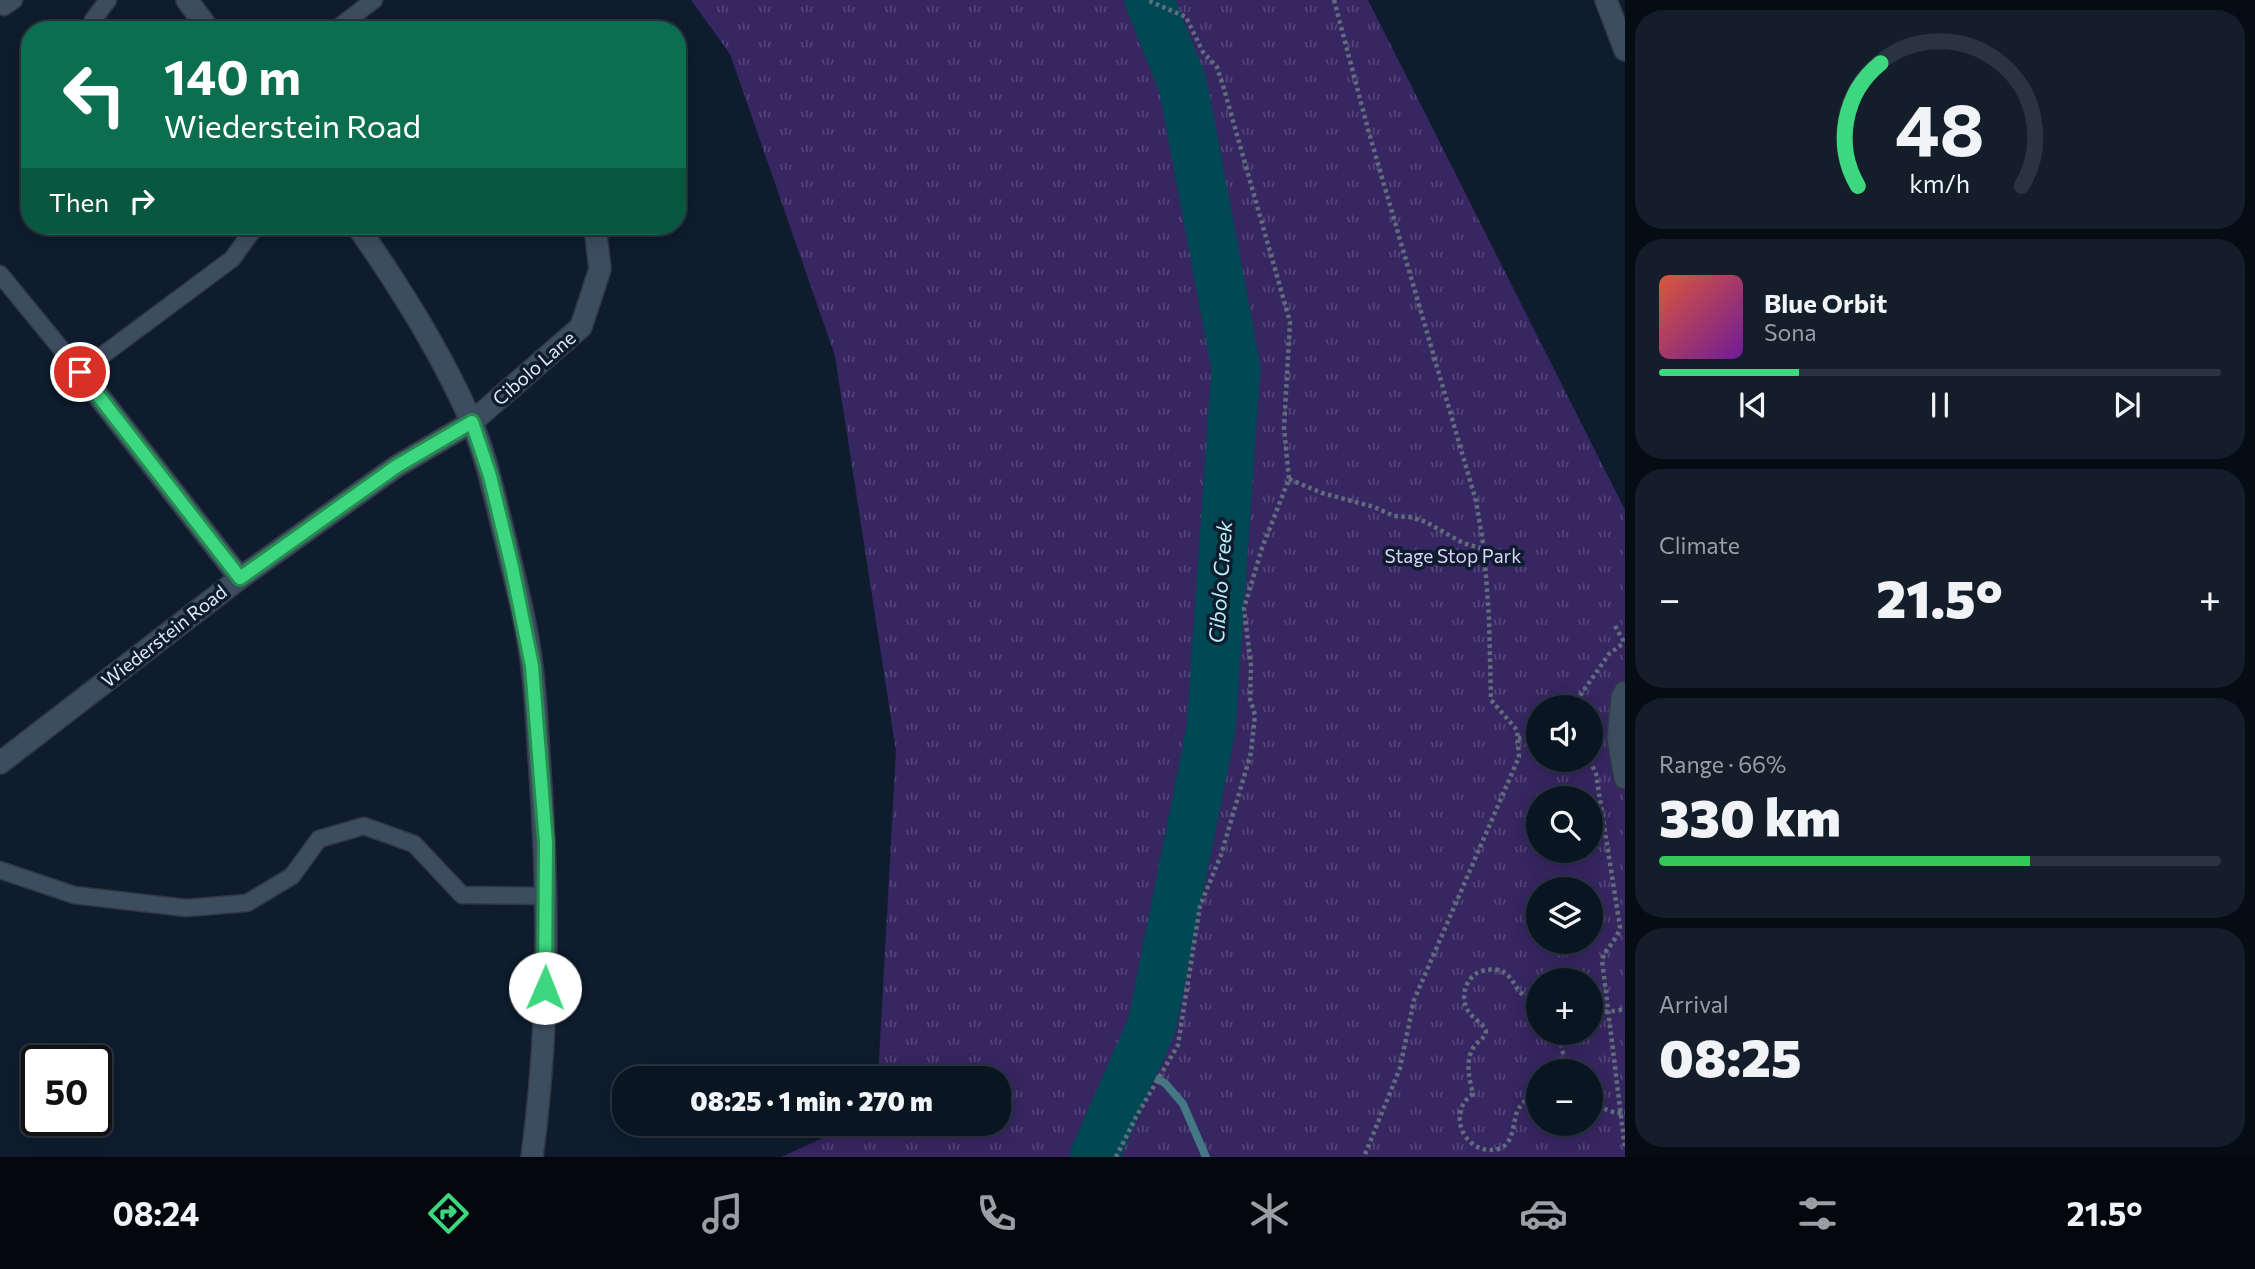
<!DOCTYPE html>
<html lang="en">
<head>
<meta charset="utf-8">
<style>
  body { margin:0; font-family:Commissioner,sans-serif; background:#131e2a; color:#f1f3f6; height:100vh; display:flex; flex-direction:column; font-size:26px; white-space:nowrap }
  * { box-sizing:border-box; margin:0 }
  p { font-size:23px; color:#999fa5 }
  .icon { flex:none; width:38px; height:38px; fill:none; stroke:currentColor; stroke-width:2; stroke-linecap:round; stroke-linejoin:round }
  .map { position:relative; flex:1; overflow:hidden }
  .sheet { display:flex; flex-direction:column; gap:10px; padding:10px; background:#060c13; width:630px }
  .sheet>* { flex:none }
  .guide { position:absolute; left:21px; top:21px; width:665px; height:214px; border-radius:28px; box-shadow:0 4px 18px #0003,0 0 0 2px #2a3440; background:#0b6e4f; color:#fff; overflow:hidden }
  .controls { position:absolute; left:1526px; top:695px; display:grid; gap:14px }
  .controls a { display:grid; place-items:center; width:77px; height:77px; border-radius:50%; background:#0a1522; box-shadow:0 4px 18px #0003,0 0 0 2px #2a3440; font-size:35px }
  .speed { position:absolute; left:21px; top:1045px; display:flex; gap:14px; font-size:35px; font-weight:700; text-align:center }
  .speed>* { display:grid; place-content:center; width:91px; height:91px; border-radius:50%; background:#0a1522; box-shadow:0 4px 18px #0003,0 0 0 2px #2a3440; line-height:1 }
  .speed .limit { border:4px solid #111; border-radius:10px; background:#fff; color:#111 }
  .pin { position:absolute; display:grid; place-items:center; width:60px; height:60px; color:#fff; margin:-30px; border:4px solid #fff; border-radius:50%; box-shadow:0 2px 7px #0007 }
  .me { position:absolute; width:77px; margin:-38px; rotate:1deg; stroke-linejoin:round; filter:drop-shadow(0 0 5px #0008) }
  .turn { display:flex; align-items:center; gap:24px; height:147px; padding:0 28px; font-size:32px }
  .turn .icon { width:91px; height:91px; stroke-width:2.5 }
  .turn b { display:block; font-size:49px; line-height:60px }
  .then { display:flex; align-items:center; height:66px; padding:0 28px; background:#0003; gap:14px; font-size:26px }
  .big { font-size:52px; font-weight:800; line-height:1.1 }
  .sheet .tile { flex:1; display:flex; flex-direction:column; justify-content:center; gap:10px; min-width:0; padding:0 24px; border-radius:28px; background:#131e2a }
  .sheet .dial { align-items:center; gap:0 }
  .dial svg { height:182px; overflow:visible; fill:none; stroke:#2a3440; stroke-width:7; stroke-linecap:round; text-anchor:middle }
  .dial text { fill:#f1f3f6; stroke:none }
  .song { display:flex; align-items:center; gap:21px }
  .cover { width:84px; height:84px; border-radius:10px; background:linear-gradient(135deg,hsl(10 70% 55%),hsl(280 70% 35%)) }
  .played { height:7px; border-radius:4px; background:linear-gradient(90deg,#3cd77e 25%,#2a3440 25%) }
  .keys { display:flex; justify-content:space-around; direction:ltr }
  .heat { display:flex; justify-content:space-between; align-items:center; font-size:38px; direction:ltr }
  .charge { height:10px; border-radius:5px; background:linear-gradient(90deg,#34c759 66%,#2a3440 0) }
  .trip { position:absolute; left:612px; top:1066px; width:399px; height:70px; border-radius:28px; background:#0a1522; box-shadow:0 4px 18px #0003,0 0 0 2px #2a3440; font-weight:800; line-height:70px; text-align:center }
  .dock { display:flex; height:112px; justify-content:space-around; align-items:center; background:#04080e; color:#999fa5 }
  .dock .icon { width:49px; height:49px }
  .dock .current { color:#3cd77e }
  .dock b { font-size:32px; color:#f1f3f6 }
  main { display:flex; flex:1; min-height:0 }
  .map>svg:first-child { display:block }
</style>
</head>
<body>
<main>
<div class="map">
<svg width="1625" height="1157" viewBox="0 0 1625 1157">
  <defs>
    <pattern id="park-tufts" width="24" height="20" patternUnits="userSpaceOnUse" patternTransform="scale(1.75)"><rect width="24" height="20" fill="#362661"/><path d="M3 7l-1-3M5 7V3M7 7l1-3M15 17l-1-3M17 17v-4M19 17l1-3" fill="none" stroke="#534678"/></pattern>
  </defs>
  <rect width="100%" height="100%" fill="#0e1c2d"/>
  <path fill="url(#park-tufts)" fill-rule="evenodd" d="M691,0H1368L1625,510V1157H781L854,1124H999V1078H878L896,751L835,356L730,54ZM1538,707H1591V760H1538ZM1538,798H1591V850H1538ZM1538,889H1591V942H1538ZM1538,980H1591V1032H1538ZM1538,1071H1591V1124H1538Z"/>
  <path fill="#362661" d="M1538,800V850H1591V835L1601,908L1591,910V889H1538V908L1523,803Z"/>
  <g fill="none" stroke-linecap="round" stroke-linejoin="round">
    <path stroke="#437884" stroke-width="8" d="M1133,1068L1165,1083L1183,1104L1206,1157"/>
    <path stroke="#004854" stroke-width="49" d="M1094,1157L1152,1025L1211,729L1236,368L1183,85L1149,0"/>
    <defs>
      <g id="lane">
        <path d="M0,2L4,7L14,0"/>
        <path d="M100,30L93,20L108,0"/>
        <path d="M335,30L374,0"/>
        <path d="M0,274L80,372L232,259L253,230L250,226"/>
        <path d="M0,870L74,895L186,908L247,903L292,876L319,839L364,826L414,844L462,895L546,896"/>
      </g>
      <g id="street">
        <path d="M1606,0L1625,50"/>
        <path d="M80,372L240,578"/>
        <path d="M1625,692L1622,698L1618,738L1625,778"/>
        <path d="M0,763L240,578L397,466L472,422L581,327L600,269L595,226"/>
      </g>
      <g id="secondary">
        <path d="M187,0L209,30"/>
        <path d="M357,226C400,287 441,352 471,421C487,458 495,499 505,538C515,580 527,624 532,667C536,697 537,727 539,757C549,889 550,1025 532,1157"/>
      </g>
    </defs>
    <use href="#lane" stroke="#313845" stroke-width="19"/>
    <use href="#street" stroke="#313845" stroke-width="24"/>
    <use href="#secondary" stroke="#313845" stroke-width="24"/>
    <g stroke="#616d7c" stroke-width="4.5" stroke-dasharray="3.5 3.5" stroke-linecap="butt">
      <path d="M1334,0L1369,133L1476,501L1484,549L1489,617L1491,700L1517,730L1519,757L1414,1000L1400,1068L1364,1157"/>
      <path d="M1289,479L1322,493L1374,507L1394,516L1410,517L1426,522L1463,543L1484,549"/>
      <path d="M1615,626L1624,642"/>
      <path d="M1572,707L1609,654L1625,642"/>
      <path d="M1518,738L1538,736"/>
      <path d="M1590,760L1596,774L1620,927C1617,941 1606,947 1602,960L1625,1149"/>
      <path d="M1543,980C1555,970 1568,972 1580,980"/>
      <path d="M1538,985L1534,993L1525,996C1515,990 1514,978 1503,972C1497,968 1484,969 1477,973C1465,981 1460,997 1468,1011C1473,1019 1482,1022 1486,1031C1484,1039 1481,1039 1476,1044C1464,1058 1469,1078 1473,1094C1445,1112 1465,1157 1498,1149C1516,1144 1512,1118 1519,1108C1524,1101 1532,1095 1538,1088"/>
      <path d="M1591,1008L1608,1012L1625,1009"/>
      <path d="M1566,1032L1560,1040L1567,1071"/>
      <path d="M1553,1071L1562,1058"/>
      <path d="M1591,1104L1616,1113H1625"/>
      <path d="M1116,1157L1136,1117L1178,1045L1200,906L1221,855L1251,753L1255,715L1250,699L1251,666L1244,608L1262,548L1289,479L1284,428L1290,322L1224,89L1217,67L1203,52L1186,17L1147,0"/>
    </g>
    <use href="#lane" stroke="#3d4d60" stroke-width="16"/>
    <use href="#street" stroke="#3d4d60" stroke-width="21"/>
    <use href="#secondary" stroke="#3d4d60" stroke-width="21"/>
  </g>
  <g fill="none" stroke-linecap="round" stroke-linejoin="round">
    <defs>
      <path id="route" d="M80,372L240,578L397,466L472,422L490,476L512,567L532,666L546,843L545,988"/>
    </defs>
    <use href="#route" stroke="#278c52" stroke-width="18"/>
    <use href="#route" stroke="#3cd77e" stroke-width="12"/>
  </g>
  <g text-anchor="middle" stroke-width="7" stroke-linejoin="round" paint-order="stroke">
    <g font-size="19" fill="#dfe9f4" stroke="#0e1c2d">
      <text transform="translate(534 368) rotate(-41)" y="7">Cibolo Lane</text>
      <text transform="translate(164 636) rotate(-38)" y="7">Wiederstein Road</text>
    </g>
    <g font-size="19" fill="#d9d3fc" stroke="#0e1c2d">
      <text x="1453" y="563">Stage Stop Park</text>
    </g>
    <g font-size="21" font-style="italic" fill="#b9eef9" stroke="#0e1c2d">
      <text transform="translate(1221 582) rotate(-86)" y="7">Cibolo Creek</text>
    </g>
  </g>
</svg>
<div class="controls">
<a><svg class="icon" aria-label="sound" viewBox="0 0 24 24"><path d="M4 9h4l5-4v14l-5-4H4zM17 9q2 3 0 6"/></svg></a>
<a><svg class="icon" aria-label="search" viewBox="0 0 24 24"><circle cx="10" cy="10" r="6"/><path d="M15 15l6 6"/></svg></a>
<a><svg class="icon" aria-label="layers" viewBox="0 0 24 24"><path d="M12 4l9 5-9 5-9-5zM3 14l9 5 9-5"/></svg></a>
<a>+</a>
<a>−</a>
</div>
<div class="speed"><div class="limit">50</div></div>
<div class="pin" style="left:80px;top:372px;background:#d93025"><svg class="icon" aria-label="arrive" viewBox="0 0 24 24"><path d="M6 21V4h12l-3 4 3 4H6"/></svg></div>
<svg class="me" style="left:545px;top:988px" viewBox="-20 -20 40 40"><circle r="19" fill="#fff"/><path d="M0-13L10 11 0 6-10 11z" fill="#3cd77e"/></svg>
<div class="trip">08:25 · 1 min · 270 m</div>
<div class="guide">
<div class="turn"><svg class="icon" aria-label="left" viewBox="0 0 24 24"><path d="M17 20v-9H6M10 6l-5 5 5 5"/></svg><div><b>140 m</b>Wiederstein Road</div></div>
<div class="then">Then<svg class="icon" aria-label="right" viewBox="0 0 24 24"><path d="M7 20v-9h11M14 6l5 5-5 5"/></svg></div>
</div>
</div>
<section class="sheet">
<div class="tile dial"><svg viewBox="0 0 100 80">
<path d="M14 69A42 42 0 1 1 86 69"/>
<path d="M14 69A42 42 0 0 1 24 15" stroke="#3cd77e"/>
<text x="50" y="56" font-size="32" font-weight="700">48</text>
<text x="50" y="72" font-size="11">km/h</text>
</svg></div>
<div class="tile">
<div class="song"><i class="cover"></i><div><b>Blue Orbit</b><p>Sona</p></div></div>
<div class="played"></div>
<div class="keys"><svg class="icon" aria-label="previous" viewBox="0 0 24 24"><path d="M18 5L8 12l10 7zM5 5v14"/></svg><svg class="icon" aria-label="pause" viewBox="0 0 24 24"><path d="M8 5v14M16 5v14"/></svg><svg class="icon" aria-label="next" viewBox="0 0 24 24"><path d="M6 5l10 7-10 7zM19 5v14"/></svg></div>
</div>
<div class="tile"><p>Climate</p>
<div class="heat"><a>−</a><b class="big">21.5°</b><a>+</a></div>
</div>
<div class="tile"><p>Range · 66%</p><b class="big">330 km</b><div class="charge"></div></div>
<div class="tile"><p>Arrival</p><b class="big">08:25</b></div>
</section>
</main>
<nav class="dock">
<b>08:24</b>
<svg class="icon current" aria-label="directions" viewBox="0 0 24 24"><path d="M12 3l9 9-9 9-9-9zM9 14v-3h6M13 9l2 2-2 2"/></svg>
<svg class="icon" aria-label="music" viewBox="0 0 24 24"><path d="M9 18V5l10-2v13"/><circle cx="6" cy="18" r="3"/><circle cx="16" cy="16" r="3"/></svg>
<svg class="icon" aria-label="phone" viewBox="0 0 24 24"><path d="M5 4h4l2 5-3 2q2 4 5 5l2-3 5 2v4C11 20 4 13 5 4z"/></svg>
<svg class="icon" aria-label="climate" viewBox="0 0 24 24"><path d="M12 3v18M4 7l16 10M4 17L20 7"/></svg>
<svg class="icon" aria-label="car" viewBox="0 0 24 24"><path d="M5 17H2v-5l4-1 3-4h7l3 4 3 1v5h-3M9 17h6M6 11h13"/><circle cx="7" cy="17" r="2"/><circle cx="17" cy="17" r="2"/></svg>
<svg class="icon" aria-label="filters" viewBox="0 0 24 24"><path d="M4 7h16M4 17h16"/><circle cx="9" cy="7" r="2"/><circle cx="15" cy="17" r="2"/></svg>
<b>21.5°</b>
</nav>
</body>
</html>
